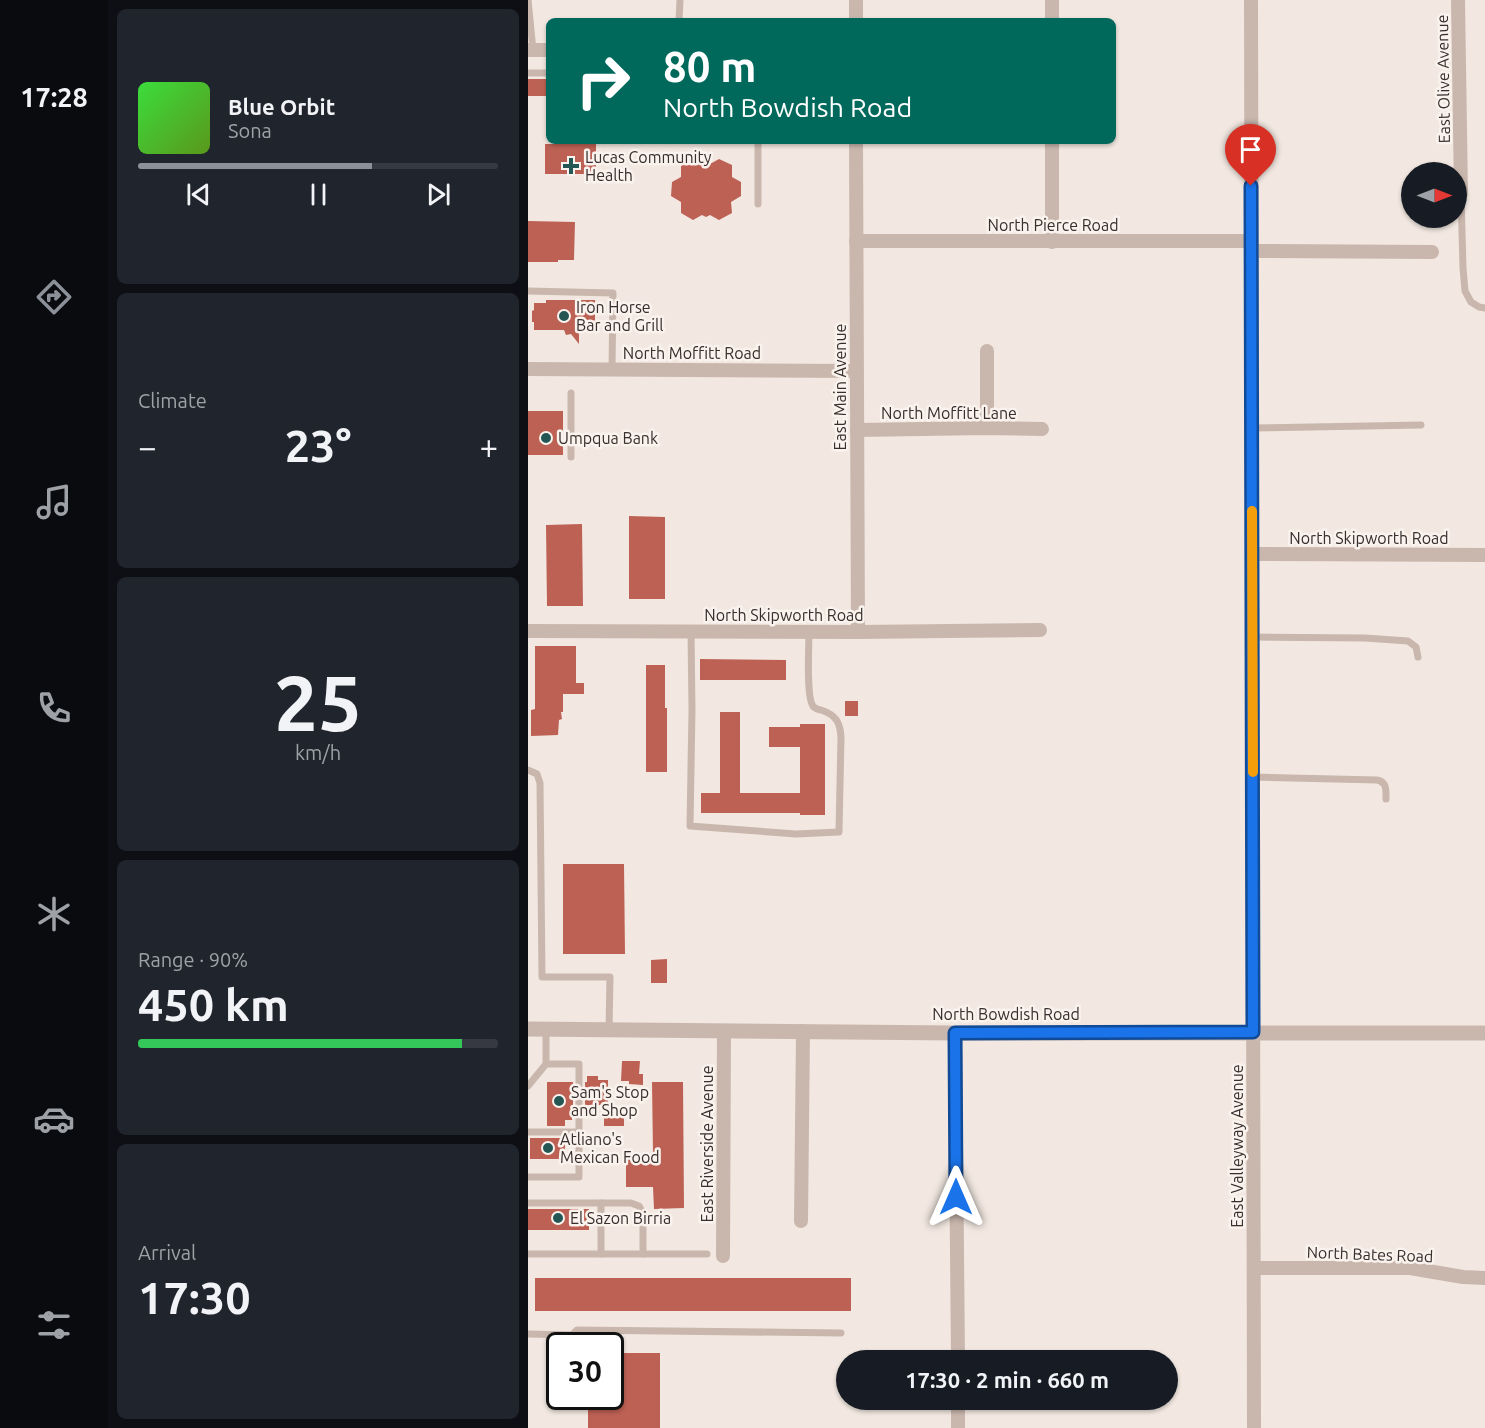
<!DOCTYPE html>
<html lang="en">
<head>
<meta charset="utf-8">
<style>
  body { margin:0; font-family:Ubuntu,sans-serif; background:#20242c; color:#f1f3f6; height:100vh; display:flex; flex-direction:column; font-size:22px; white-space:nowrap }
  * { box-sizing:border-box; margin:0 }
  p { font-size:20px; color:#9ea1a6 }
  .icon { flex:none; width:33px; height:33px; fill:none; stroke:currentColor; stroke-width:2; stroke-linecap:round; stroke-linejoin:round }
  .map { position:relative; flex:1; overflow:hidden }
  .details { display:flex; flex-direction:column; gap:9px; padding:9px; background:#0d0f14; width:420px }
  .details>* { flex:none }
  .top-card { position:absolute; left:18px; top:18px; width:570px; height:126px; border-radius:9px; box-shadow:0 2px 4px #0004; background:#00695c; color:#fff; overflow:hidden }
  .needle { width:39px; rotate:90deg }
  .tools { position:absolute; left:873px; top:162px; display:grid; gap:12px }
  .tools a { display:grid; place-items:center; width:66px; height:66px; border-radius:50%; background:#171b24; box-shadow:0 2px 4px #0004; font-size:30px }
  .speed { position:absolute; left:18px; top:1332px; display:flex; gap:12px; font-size:30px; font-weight:700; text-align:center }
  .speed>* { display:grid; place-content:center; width:78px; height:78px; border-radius:50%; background:#171b24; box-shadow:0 2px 4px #0004; line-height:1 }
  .speed .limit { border:3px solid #111; border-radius:9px; background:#fff; color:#111 }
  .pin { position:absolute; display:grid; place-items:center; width:51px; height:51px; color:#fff; margin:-62px -26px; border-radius:50% 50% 50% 0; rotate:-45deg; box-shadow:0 0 6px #0007 }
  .pin .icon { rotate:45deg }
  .me { position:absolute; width:66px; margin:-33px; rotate:0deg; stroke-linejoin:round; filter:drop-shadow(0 0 4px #0008) }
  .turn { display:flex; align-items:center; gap:21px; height:126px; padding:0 18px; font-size:27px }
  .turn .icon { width:78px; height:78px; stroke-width:2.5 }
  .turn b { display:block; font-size:42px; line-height:51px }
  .big { font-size:45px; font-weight:700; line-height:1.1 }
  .details .tile { flex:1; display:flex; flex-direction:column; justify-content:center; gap:9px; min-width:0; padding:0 21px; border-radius:9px; background:#20242c }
  .details .dial { align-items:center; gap:0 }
  .dial b { font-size:78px; line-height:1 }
  .song { display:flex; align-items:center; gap:18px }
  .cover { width:72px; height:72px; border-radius:9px; background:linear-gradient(135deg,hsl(120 70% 55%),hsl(90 70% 35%)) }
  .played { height:6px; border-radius:3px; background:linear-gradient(90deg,#8c9099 65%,#363941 65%) }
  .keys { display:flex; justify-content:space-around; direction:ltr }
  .heat { display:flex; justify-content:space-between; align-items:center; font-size:33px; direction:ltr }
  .charge { height:9px; border-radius:4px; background:linear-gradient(90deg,#34c759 90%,#363941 0) }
  .trip { position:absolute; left:308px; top:1350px; width:342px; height:60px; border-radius:30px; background:#171b24; box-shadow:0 2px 4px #0004; font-weight:700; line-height:60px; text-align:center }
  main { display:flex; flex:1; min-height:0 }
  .menu { display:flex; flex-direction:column; width:108px; justify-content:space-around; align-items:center; background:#090b0e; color:#9ea1a6 }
  .menu .icon { width:42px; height:42px }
  .menu .active { color:#8c9099 }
  .menu b { font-size:27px; color:#f1f3f6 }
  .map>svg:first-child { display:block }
</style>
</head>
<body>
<main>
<nav class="menu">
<b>17:28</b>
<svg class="icon active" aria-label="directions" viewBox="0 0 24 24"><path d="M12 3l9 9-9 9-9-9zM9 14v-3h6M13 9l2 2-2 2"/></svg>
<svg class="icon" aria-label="music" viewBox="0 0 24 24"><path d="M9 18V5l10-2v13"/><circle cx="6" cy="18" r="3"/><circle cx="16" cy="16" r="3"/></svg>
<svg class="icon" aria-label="phone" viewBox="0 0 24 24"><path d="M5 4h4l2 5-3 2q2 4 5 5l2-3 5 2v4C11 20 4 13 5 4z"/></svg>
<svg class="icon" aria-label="climate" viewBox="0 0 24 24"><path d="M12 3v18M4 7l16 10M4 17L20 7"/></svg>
<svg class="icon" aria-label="car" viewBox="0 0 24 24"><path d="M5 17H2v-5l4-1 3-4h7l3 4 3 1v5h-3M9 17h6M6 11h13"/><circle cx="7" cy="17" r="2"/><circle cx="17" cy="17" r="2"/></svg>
<svg class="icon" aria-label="filters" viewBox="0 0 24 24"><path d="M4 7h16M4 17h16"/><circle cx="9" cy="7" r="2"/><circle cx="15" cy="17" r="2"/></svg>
</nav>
<section class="details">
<div class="tile">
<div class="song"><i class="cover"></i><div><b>Blue Orbit</b><p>Sona</p></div></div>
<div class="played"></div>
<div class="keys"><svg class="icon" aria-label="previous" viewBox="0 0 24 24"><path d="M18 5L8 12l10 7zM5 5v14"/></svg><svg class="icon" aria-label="pause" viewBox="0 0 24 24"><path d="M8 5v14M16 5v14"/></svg><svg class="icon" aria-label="next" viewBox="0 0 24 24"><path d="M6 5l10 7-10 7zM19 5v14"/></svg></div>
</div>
<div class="tile"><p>Climate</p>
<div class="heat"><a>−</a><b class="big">23°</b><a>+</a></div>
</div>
<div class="tile dial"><b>25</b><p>km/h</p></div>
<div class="tile"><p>Range · 90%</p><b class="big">450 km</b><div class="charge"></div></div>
<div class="tile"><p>Arrival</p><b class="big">17:30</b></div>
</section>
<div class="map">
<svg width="957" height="1428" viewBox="0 0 957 1428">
  <rect width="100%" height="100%" fill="#f2e8e1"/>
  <g fill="#bd6154">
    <rect x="0" y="79" width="21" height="17"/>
    <rect x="17" y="144" width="51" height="30"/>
    <path d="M165,159L174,164L178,162L182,164L191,159L204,165V177L213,182V196L203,202L204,213L191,220L182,215L178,217L174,215L165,220L153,213V202L143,196L144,182L153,177V166Z"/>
    <path d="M0,221L47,222L46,260H30V262H0Z"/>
    <path d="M18,300H67V331H51V344L43,334L38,335L36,330H6V322H4V311L6,310V303H18Z"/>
    <rect x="0" y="411" width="35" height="44"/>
    <path d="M101,516L137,517V599H101Z"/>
    <path d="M54,524L55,606H19L18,525Z"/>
    <path d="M7,646H48V683H56V694H35V712H33L34,719L31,720L30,735L3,736V710L7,709Z"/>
    <path d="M172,659L258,660V680H172Z"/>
    <path d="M118,665H137V708H139V772H118Z"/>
    <rect x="317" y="701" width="13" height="15"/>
    <path d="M192,712H212V793H272V747H241V727H272V724H297V815H272V813H173V793H192Z"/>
    <path d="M35,864H96L97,954H35Z"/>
    <path d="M139,959V983H123V960Z"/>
    <path d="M94,1061H112L111,1074H115V1085L101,1084V1081H93Z"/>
    <path d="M59,1076H70V1080H80V1105H57V1082H59Z"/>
    <path d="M19,1082H45V1105H44V1120H37V1126H19Z"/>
    <path d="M124,1082H155L156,1208L126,1209L125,1187H98V1157H111V1155L125,1154Z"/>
    <rect x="76" y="1114" width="20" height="12"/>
    <rect x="2" y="1138" width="35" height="21"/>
    <rect x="0" y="1209" width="61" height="21"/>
    <rect x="7" y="1278" width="316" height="33"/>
    <path d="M82,1353H132V1428H60V1396H82Z"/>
  </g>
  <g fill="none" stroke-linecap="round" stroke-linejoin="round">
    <g stroke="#c9b7ad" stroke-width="7">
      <path d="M0,0L5,50"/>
      <path d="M151,21L152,0"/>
      <path d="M0,73H21"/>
      <path d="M230,141V204"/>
      <path d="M933,193L935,268L937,291L943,302L951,307L957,308"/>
      <path d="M0,291L85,293L84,369"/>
      <path d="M43,393V457"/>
      <path d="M724,428L893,425"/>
      <path d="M163,631L164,710L162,826L268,834L311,832L313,737C312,722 308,715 293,710C289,709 287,709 285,706C278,697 281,645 281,632"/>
      <path d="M724,637L837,638L880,641L888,647L890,657"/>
      <path d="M0,770L9,774L12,783L14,977H82L81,1030"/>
      <path d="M725,777L849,780C859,782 858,790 858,799"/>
      <path d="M0,1086L18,1064V1029"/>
      <path d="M0,1132H51"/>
      <path d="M0,1177H51V1064H18"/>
      <path d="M0,1203H103L111,1206L115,1213V1254"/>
      <path d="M0,1254H179"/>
      <path d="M73,1254V1203"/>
      <path d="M0,1334L44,1335L49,1330L313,1333"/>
    </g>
    <g stroke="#c9b7ad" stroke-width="14">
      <path d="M328,0V21"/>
      <path d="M723,0L726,1428"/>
      <path d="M930,0L933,193"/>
      <path d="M524,21V0"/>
      <path d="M0,50H21"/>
      <path d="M328,141L330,632"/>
      <path d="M328,241H723"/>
      <path d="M524,242V141"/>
      <path d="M723,251L904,252"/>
      <path d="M459,351V428"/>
      <path d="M0,369L328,371"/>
      <path d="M329,430L459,428L514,429"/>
      <path d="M724,554L957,555"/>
      <path d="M0,631L330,632L512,630"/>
      <path d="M427,1033L430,1360"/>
      <path d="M273,1221L275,1031"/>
      <path d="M195,1256L196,1031"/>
      <path d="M726,1268H882L935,1277L957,1278"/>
      <path d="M430,1400V1428"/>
    </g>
    <path stroke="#c9b7ad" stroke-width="15" d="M0,1029L427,1033H957"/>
  </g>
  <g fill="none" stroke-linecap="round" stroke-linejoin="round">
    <defs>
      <path id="route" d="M428,1197L427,1033L725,1032L723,186"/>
    </defs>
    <use href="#route" stroke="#114b97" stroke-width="15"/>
    <use href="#route" stroke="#1a73e8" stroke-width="10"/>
    <path stroke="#f59e0b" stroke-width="10" d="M724,511L725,772"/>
  </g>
  <g fill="#245754" stroke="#f9f2ed" stroke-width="2">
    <path d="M40 157h6v6h6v6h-6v6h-6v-6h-6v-6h6z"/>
    <circle cx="36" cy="316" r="6"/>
    <circle cx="18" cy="438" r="6"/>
    <circle cx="31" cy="1101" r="6"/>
    <circle cx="20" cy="1148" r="6"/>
    <circle cx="30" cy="1218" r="6"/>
  </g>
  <g text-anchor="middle" stroke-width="5" stroke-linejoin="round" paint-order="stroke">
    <g font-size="16" fill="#382e2b" stroke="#f9f2ed">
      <text transform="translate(915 79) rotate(-91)" y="6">East Olive Avenue</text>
      <text x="525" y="231">North Pierce Road</text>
      <text x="164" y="359">North Moffitt Road</text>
      <text transform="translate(312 387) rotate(-90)" y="6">East Main Avenue</text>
      <text x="421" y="419">North Moffitt Lane</text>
      <text x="841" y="544">North Skipworth Road</text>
      <text x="256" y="621">North Skipworth Road</text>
      <text x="478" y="1020">North Bowdish Road</text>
      <text transform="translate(179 1144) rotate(-90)" y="6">East Riverside Avenue</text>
      <text transform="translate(709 1146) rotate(-90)" y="6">East Valleyway Avenue</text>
      <text transform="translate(842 1254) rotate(2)" y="6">North Bates Road</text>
    </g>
    <g font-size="16" fill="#382e2b" stroke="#f9f2ed" text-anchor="start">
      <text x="57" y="163">Lucas Community<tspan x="57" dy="18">Health</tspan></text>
      <text x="48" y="313">Iron Horse<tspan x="48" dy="18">Bar and Grill</tspan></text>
      <text x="30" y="444">Umpqua Bank</text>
      <text x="43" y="1098">Sam's Stop<tspan x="43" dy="18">and Shop</tspan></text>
      <text x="32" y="1145">Atliano's<tspan x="32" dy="18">Mexican Food</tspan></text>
      <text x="42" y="1224">El Sazon Birria</text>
    </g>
  </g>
</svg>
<div class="tools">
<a><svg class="needle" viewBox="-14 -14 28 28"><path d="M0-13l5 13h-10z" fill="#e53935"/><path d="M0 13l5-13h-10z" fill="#9ea1a6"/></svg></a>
</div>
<div class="speed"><div class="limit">30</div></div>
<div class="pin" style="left:723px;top:186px;background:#d93025"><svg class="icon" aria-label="arrive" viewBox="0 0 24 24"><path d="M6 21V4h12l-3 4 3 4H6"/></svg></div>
<svg class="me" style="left:428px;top:1197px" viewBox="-20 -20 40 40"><path d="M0-17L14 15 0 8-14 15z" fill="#1a73e8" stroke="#fff" stroke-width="4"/></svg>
<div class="trip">17:30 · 2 min · 660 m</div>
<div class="top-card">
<div class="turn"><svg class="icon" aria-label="right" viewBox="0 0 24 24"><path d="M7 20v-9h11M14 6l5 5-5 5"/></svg><div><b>80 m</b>North Bowdish Road</div></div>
</div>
</div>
</main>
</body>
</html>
